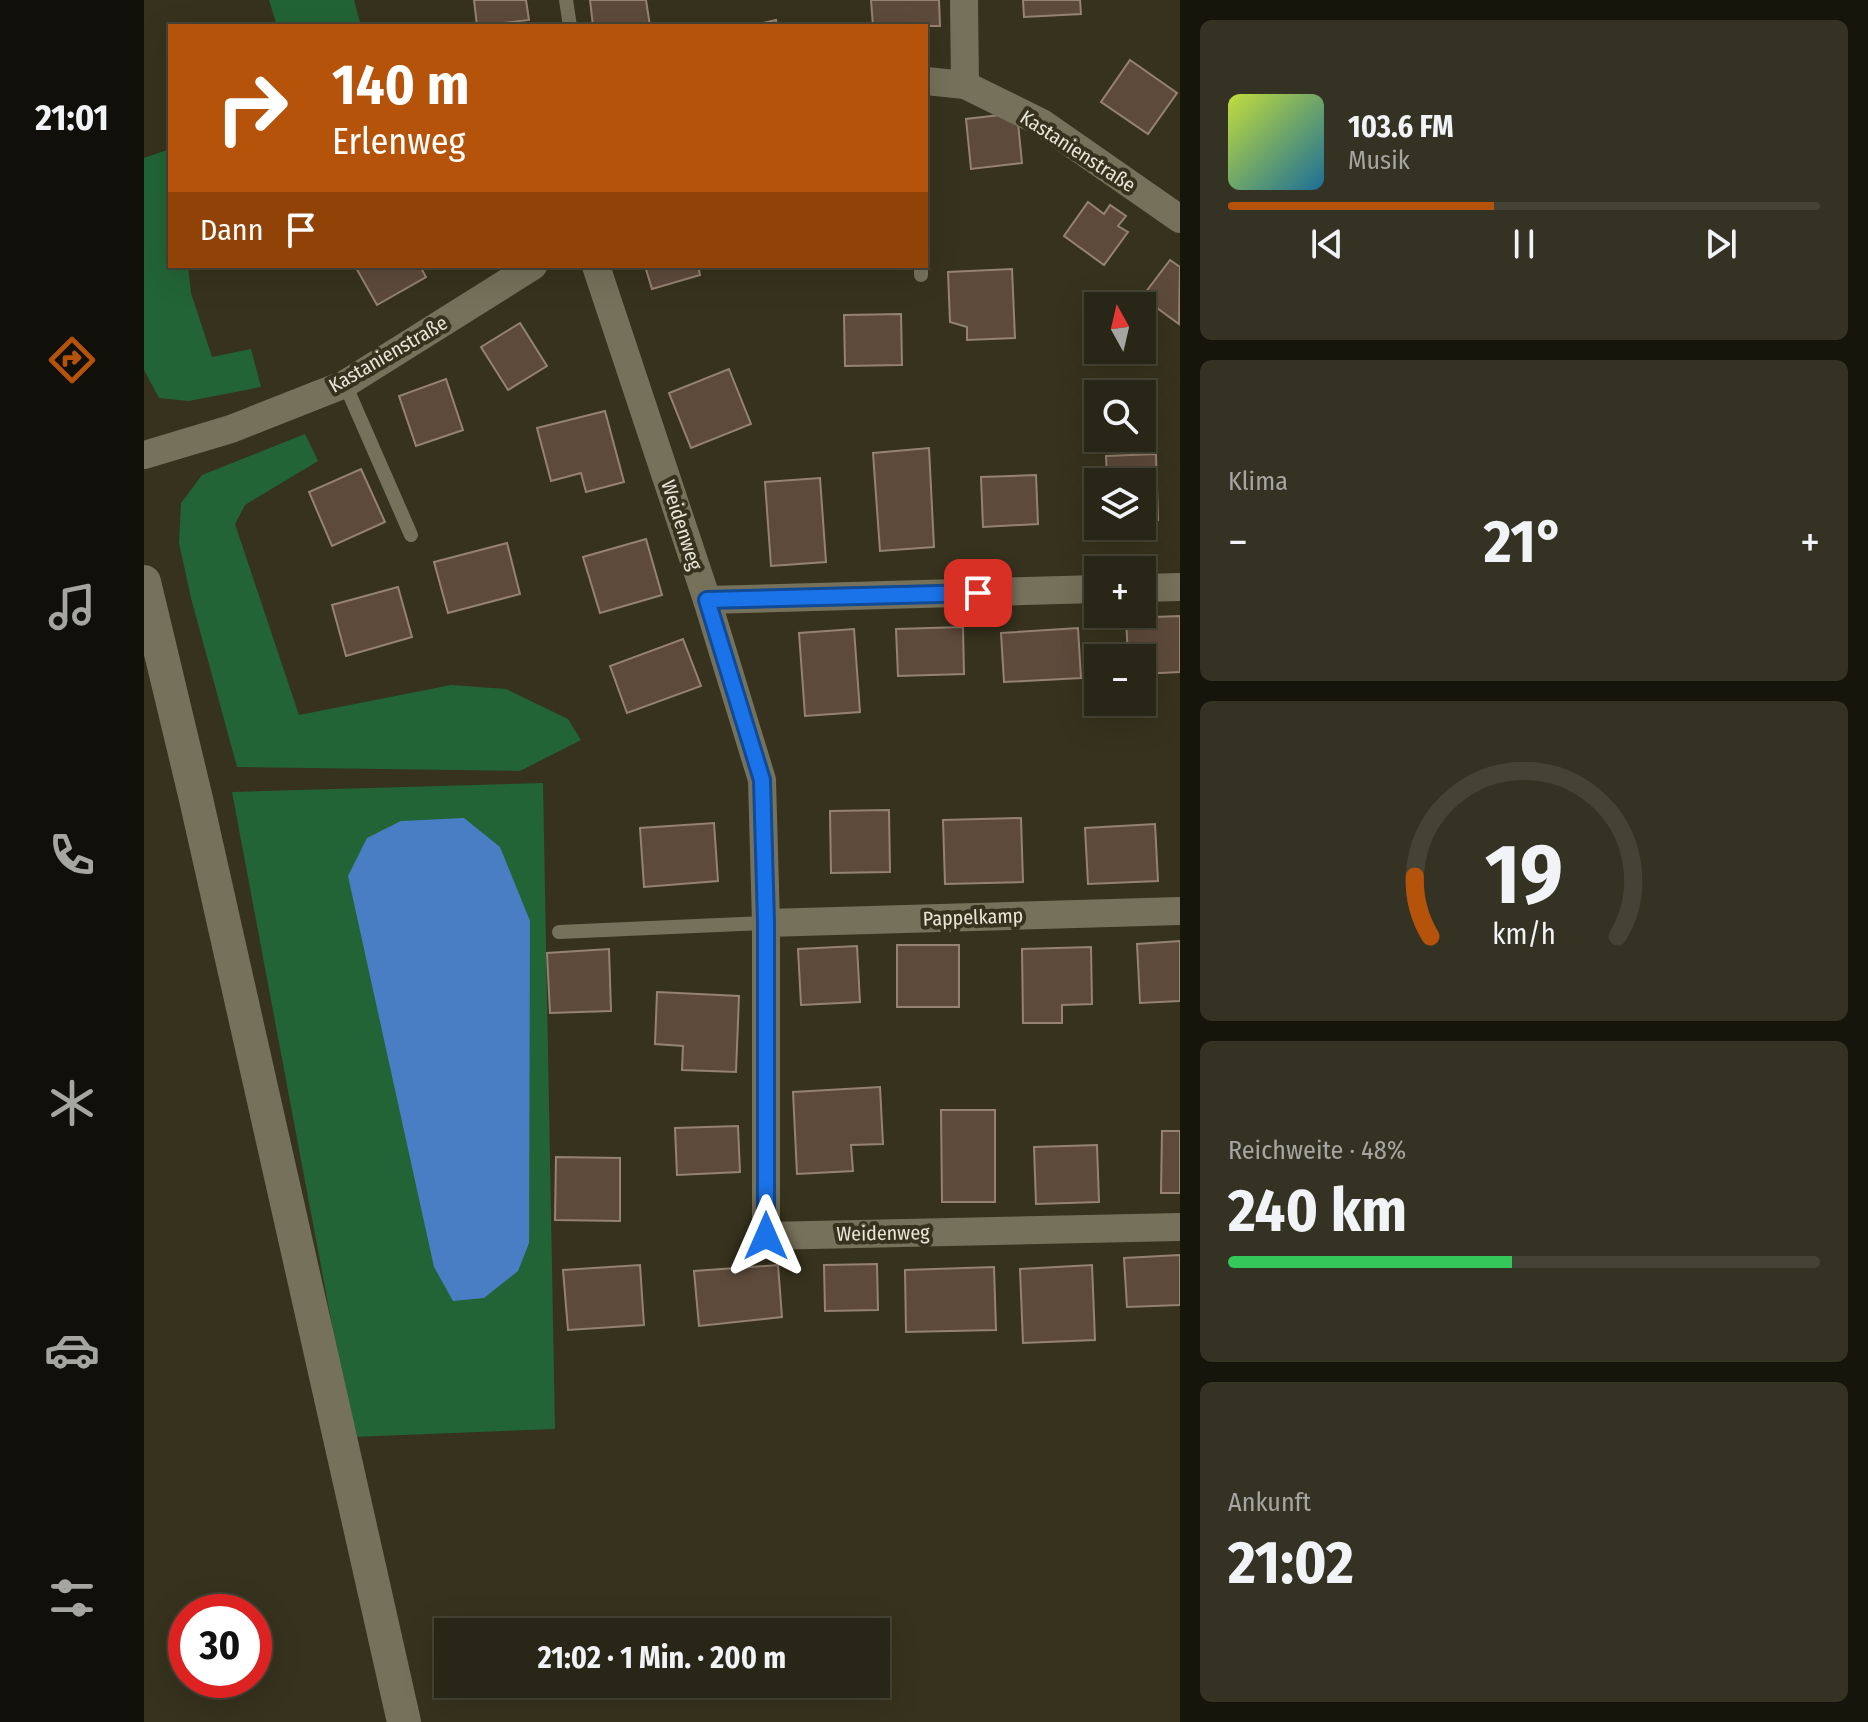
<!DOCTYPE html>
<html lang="de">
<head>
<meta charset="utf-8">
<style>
  body { margin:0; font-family:"Fira Sans Condensed",sans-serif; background:#343223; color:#f1f3f6; height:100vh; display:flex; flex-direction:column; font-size:30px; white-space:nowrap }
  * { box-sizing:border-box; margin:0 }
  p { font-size:26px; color:#a5a5a1 }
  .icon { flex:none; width:44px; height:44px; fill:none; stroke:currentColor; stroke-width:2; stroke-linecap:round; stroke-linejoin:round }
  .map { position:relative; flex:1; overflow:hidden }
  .panel { display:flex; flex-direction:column; gap:20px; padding:20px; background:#16150c; width:688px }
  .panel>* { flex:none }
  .banner { position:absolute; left:24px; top:24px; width:760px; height:244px; border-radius:0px; box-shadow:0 8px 32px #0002,0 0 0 2px #444335; background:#b45309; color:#fff; overflow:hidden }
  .needle { width:52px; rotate:352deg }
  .fabs { position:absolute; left:940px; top:292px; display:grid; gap:16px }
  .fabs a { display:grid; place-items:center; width:72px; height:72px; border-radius:0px; background:#282616; box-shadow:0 8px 32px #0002,0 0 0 2px #444335; font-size:40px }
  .speed { position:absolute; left:24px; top:1594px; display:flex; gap:16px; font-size:40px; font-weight:700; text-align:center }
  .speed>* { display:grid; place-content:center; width:104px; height:104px; border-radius:50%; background:#282616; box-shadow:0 8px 32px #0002,0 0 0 2px #444335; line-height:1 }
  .speed .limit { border:12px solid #d22; background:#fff; color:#111 }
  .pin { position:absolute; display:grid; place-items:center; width:68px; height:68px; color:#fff; margin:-34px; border-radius:16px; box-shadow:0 4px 12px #0006 }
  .me { position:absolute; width:88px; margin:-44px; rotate:0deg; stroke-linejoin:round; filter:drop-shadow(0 0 6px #0008) }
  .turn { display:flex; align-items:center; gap:28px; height:168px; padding:0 32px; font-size:36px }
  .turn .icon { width:104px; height:104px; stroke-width:2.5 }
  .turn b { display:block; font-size:56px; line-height:68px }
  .then { display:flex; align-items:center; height:76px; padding:0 32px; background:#0003; gap:16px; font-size:30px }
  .big { font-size:60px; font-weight:700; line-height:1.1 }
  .panel .card { flex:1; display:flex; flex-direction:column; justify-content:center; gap:12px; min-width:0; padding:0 28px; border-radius:12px; background:#343223 }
  .panel .dial { align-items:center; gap:0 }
  .dial svg { height:208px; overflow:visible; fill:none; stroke:#444335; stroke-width:7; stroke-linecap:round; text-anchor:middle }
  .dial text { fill:#f1f3f6; stroke:none }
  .song { display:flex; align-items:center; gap:24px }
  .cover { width:96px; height:96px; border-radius:12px; background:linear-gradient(135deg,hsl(70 70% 55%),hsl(200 70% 35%)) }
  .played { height:8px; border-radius:4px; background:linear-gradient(90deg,#b45309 45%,#444335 45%) }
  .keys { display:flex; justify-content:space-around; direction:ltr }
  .heat { display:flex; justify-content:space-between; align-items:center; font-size:44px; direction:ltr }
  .charge { height:12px; border-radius:6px; background:linear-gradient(90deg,#34c759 48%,#444335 0) }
  .trip { position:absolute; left:290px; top:1618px; width:456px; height:80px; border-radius:0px; background:#282616; box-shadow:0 8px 32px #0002,0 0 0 2px #444335; font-weight:700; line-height:80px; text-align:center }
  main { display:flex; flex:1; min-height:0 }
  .tabs { display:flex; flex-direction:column; width:144px; justify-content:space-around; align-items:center; background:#100f09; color:#a5a5a1 }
  .tabs .icon { width:56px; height:56px }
  .tabs .on { color:#b45309 }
  .tabs b { font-size:36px; color:#f1f3f6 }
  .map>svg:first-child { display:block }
</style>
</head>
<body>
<main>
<nav class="tabs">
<b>21:01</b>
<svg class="icon on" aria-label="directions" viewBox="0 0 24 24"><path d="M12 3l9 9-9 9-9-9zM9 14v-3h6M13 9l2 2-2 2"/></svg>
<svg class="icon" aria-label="music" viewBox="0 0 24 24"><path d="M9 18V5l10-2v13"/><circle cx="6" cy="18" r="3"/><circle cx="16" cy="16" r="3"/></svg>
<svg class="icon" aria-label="phone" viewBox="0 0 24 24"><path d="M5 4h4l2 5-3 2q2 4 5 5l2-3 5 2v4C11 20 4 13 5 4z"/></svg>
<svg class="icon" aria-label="climate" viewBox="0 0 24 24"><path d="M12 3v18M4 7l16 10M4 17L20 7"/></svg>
<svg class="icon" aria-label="car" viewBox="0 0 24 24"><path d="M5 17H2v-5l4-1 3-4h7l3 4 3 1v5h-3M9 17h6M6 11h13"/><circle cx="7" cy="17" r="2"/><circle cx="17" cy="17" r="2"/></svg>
<svg class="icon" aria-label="filters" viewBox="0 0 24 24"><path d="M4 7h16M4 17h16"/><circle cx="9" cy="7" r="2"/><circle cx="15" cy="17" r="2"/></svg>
</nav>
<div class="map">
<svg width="1036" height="1722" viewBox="0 0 1036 1722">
  <rect width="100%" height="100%" fill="#36321d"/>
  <g fill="#226435">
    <path d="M125,0H210L217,26H133Z"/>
    <path d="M26,149V266H44L47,293L68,357L107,349L117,387L45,401L15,398L0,370V158Z"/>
    <path d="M161,434L174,461L101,505L91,524L155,715L307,685L362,689L424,719L437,740L376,771L93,767L47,598L35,543L37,503L58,475Z"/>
    <path d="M399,783L411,1429L209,1437L88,792Z"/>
  </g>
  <path fill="#497ec5" d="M320,818L356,847L386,921L385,1243L374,1271L340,1298L309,1301L290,1267L204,876L223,838L257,821Z"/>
  <g fill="#5d4a3b" stroke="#968271" stroke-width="2">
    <path d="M330,0H382L385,20L333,26Z"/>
    <path d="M446,0H502L506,26H449Z"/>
    <path d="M727,0H795L796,26H729Z"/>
    <path d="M879,0H936L937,14L880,17Z"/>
    <path d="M632,20L633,26H606Z"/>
    <path d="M986,60L1033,93L1004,134L957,102Z"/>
    <path d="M873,113L878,163L827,169L822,119Z"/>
    <path d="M944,202L960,214L966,205L982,216L974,226L984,232L960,265L920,236Z"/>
    <path d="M1026,260L1036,267L1035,324L998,297Z"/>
    <path d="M211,266H276L282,277L233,305Z"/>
    <path d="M501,266H554L556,275L508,289Z"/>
    <path d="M868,269L871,338L823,340V327L806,322L804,272Z"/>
    <path d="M757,314L758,365L701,366L700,315Z"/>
    <path d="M376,323L403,366L364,390L337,347Z"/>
    <path d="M585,369L607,424L547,448L525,393Z"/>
    <path d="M302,379L319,430L272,446L255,396Z"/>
    <path d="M461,411L480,482L442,492L437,473L407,481L393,428Z"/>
    <path d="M785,448L790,547L736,551L729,453Z"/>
    <path d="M1012,454L1014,520H998V482H957L963,480L962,456Z"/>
    <path d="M217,469L241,522L188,546L165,492Z"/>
    <path d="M892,475L894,524L839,527L837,477Z"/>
    <path d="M676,478L682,562L627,566L621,482Z"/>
    <path d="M502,539L518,595L456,613L439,557Z"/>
    <path d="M363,543L376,594L304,613L290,562Z"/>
    <path d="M254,587L268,637L202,656L188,605Z"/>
    <path d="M1036,616V672L998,674V658H984L982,618Z"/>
    <path d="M819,627L820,674L754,676L752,629Z"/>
    <path d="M934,628L937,678L860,682L857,633Z"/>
    <path d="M710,629L716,712L661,716L655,633Z"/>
    <path d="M539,639L557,686L483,713L466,666Z"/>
    <path d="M745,810L746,872L687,873L686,811Z"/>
    <path d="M877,818L879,882L801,884L799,820Z"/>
    <path d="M570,823L574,881L500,887L496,828Z"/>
    <path d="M1011,824L1014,881L944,884L941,828Z"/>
    <path d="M1036,941V1001L996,1003L993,944Z"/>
    <rect x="753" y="945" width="62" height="62"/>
    <path d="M713,946L716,1002L657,1005L654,949Z"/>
    <path d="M947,947L948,1004L918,1005V1023H879L878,949Z"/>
    <path d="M465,949L467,1011L406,1013L403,953Z"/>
    <path d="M513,992L595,996L592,1072L538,1070L539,1046L511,1044Z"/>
    <path d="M736,1087L739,1144L707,1145L709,1171L653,1174L649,1092Z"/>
    <path d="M797,1110H851V1202H798Z"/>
    <path d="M594,1126L596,1172L533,1175L531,1128Z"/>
    <path d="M1018,1131H1036V1193H1017Z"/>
    <path d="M953,1145L955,1202L892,1204L890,1147Z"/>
    <path d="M412,1157L476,1158V1221L411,1220Z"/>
    <path d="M1036,1255V1305L983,1307L980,1258Z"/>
    <path d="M733,1264L734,1310L681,1311L680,1265Z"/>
    <path d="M496,1265L500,1325L424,1330L419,1270Z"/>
    <path d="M634,1265L638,1317L555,1326L550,1271Z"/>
    <path d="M948,1265L951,1340L879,1343L876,1269Z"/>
    <path d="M850,1267L852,1330L762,1332L761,1270Z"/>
  </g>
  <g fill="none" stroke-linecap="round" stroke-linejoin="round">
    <g stroke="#76715a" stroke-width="14">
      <path d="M422,0L426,26"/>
      <path d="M777,266V275"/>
      <path d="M201,384L267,535"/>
      <path d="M415,932L622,923"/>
    </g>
    <g stroke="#76715a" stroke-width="28">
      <path d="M820,0L821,85"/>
      <path d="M782,81L821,85L898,123L1036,219"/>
      <path d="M452,266L563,600L618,780L622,923V1236L1036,1227"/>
      <path d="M0,455L87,429L201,384L389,266"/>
      <path d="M998,588L1036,587"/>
      <path d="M563,600L954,589"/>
      <path d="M622,923L1036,911"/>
    </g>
    <path stroke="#76715a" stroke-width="34" d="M0,582L52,799L260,1722"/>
  </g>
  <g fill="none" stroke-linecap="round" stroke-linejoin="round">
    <defs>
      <path id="route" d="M622,1236V923L618,780L563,600L834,593"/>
    </defs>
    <use href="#route" stroke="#114b97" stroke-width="20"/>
    <use href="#route" stroke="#1a73e8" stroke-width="14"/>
  </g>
  <g text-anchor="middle" stroke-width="8" stroke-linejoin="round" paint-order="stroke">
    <g font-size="20" fill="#e8e6d9" stroke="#36321d">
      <text transform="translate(934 151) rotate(33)" y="7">Kastanienstraße</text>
      <text transform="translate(244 354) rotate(-30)" y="7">Kastanienstraße</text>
      <text transform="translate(538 525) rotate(72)" y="7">Weidenweg</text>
      <text transform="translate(829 917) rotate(-2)" y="7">Pappelkamp</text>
      <text transform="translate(739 1233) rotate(-1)" y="7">Weidenweg</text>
    </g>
  </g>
</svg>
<div class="fabs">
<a><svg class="needle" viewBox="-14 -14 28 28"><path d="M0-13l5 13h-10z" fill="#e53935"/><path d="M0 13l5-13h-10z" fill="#a5a5a1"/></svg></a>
<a><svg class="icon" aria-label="search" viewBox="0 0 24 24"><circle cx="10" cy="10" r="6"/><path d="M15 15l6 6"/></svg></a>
<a><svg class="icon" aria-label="layers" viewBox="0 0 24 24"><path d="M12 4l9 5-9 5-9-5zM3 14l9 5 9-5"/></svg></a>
<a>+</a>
<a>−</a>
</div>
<div class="speed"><div class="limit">30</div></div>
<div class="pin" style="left:834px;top:593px;background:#d93025"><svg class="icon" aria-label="arrive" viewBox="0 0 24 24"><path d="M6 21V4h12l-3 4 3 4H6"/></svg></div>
<svg class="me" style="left:622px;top:1236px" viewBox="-20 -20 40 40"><path d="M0-17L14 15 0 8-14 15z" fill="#1a73e8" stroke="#fff" stroke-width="4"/></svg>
<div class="trip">21:02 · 1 Min. · 200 m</div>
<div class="banner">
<div class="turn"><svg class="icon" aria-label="right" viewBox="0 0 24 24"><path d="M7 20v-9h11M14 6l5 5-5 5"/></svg><div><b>140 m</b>Erlenweg</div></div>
<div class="then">Dann<svg class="icon" aria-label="arrive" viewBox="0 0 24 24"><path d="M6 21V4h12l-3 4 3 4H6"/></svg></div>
</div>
</div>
<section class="panel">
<div class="card">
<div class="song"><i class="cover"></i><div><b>103.6 FM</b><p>Musik</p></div></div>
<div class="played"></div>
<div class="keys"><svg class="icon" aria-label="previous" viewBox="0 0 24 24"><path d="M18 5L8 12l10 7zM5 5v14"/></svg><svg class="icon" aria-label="pause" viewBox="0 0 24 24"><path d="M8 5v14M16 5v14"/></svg><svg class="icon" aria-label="next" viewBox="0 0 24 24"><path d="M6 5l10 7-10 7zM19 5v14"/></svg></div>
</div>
<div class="card"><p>Klima</p>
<div class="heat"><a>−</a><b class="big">21°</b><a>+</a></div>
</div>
<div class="card dial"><svg viewBox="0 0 100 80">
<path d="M14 69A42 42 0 1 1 86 69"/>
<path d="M14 69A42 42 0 0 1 8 46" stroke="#b45309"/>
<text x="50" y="56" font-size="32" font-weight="700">19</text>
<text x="50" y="72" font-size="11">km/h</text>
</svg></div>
<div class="card"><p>Reichweite · 48%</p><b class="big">240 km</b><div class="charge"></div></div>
<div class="card"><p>Ankunft</p><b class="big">21:02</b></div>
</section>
</main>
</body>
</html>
